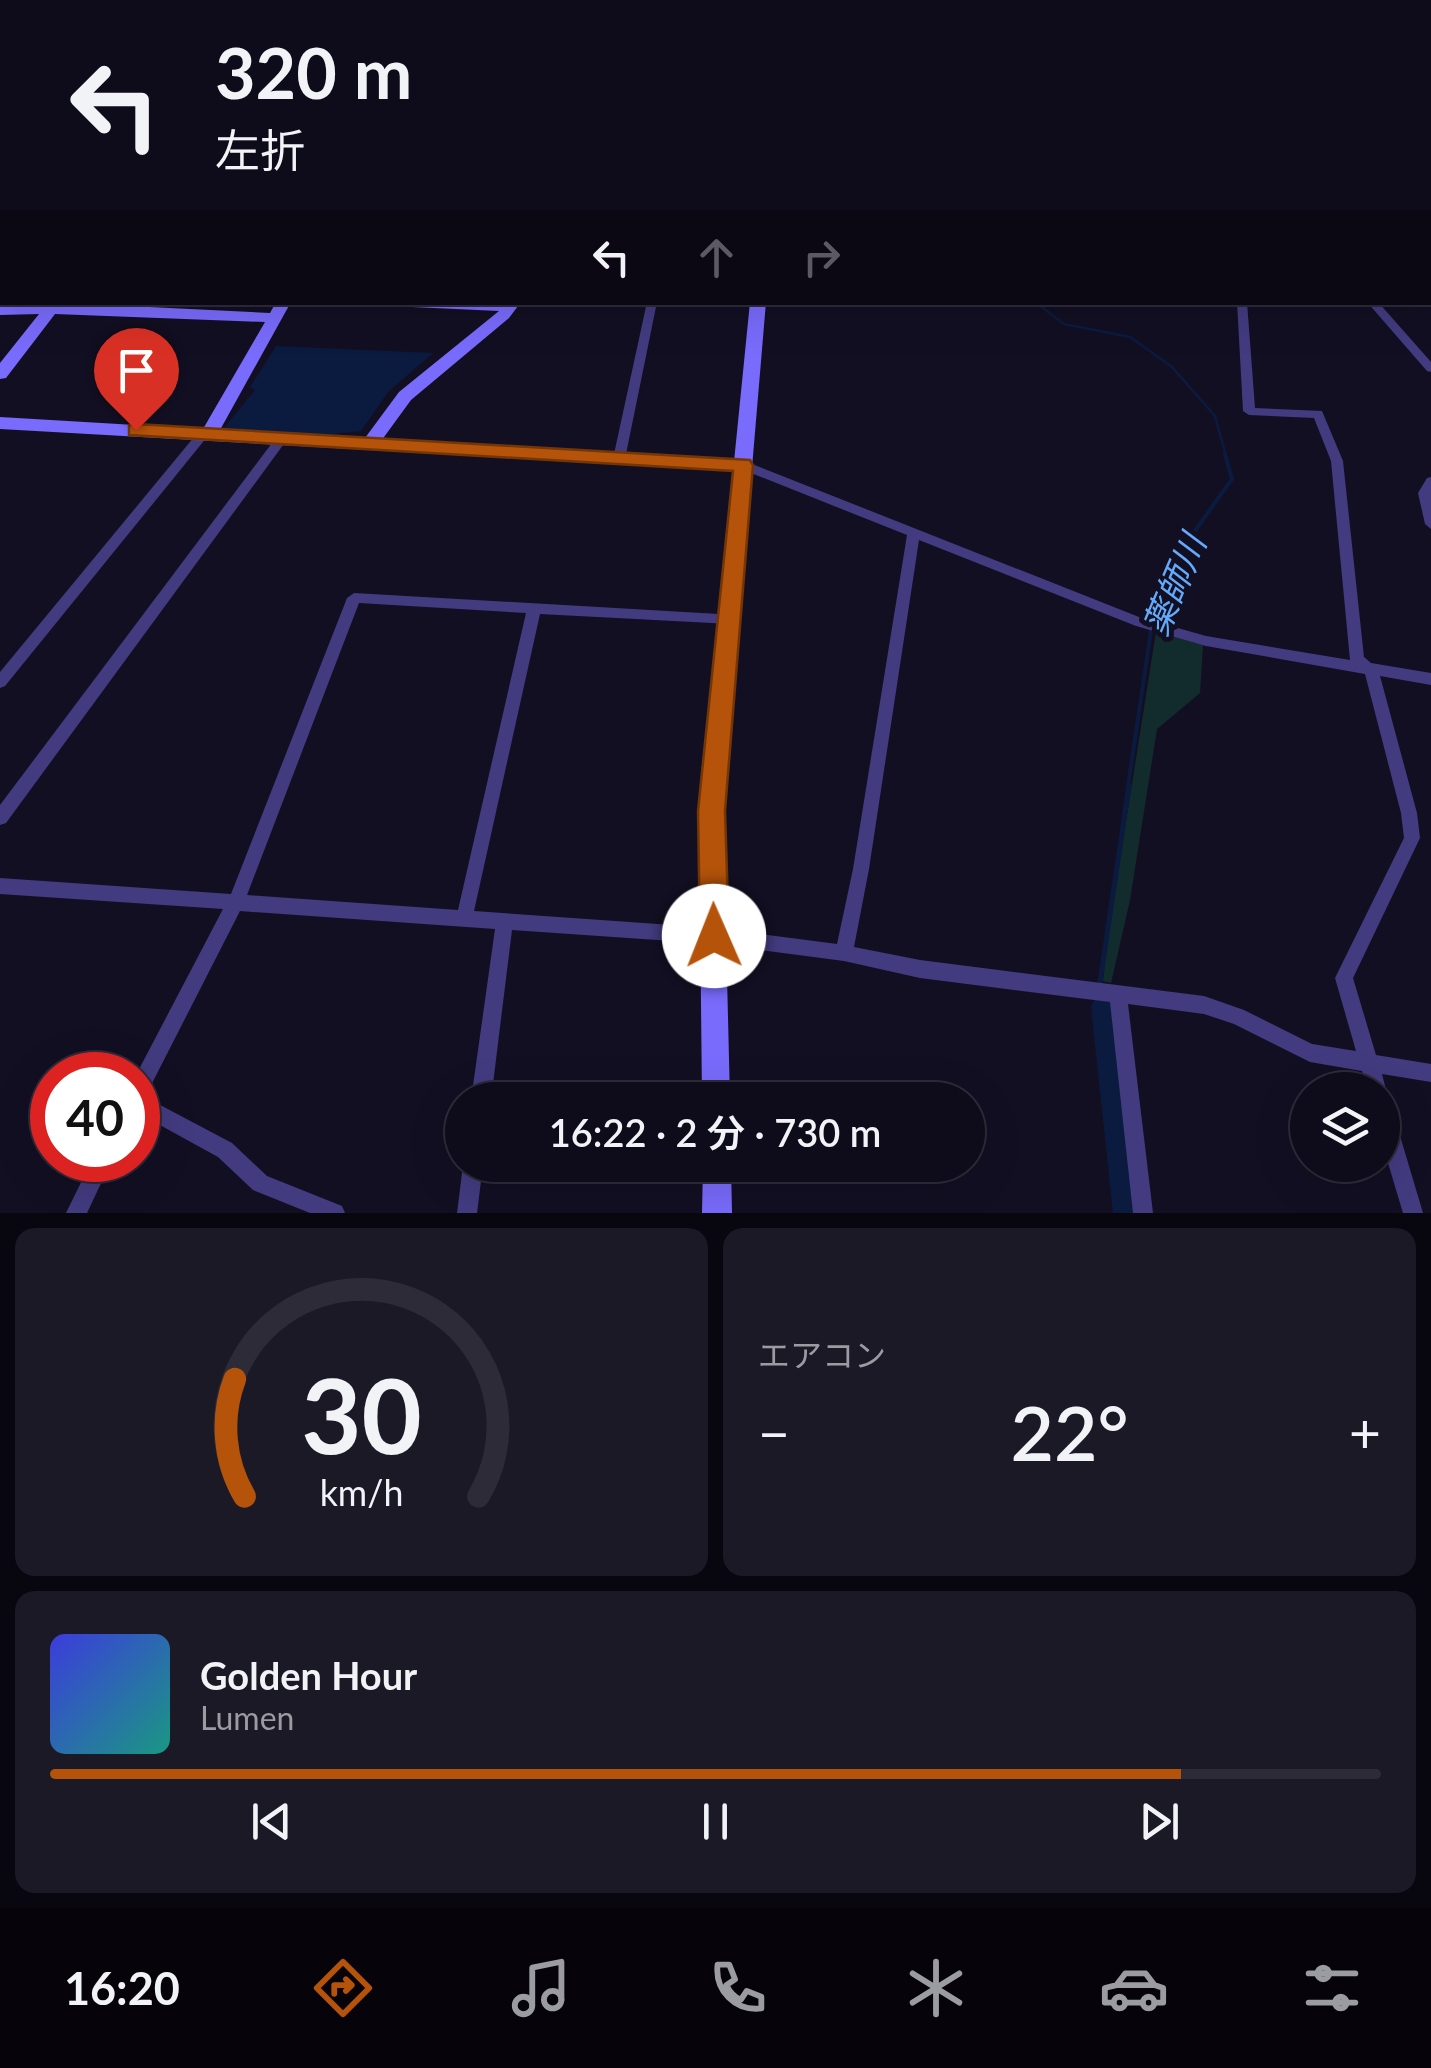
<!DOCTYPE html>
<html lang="ja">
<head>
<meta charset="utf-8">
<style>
  body { margin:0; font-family:Lato,"Noto Sans JP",sans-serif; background:#1c1927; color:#f1f3f6; height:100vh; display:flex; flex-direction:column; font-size:38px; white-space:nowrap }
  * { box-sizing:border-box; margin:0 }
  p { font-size:32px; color:#9b9ba2 }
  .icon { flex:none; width:55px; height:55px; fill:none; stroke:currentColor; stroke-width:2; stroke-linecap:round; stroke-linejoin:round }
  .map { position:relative; height:1213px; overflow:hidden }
  .drawer { display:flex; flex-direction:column; gap:15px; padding:15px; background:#08060e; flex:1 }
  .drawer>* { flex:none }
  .top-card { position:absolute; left:0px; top:0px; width:1432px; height:305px; box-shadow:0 10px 40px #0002,0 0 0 2px #2e2b39; background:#0e0b1a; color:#f1f3f6; overflow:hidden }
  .fabs { position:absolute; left:1290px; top:1072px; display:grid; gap:20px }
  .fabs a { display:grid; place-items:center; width:110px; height:110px; border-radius:50%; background:#0e0b1a; box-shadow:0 10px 40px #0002,0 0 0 2px #2e2b39; font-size:50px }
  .speed { position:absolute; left:30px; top:1052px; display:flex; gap:20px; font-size:50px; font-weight:700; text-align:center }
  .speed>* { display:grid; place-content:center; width:130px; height:130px; border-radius:50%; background:#0e0b1a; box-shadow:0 10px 40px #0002,0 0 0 2px #2e2b39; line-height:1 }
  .speed .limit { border:15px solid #d22; background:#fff; color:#111 }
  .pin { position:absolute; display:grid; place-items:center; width:85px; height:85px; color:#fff; margin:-102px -42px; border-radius:50% 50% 50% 0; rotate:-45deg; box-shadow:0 0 10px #0007 }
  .pin .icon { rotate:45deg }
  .me { position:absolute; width:110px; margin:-55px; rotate:359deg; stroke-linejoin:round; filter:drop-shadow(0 0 8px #0008) }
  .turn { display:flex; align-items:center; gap:35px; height:210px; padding:0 50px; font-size:45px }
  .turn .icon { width:130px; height:130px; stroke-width:2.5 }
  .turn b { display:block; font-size:70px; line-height:85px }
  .lanes { display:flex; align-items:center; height:95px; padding:0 50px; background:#0003; justify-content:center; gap:50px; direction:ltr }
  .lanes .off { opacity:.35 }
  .big { font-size:75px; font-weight:600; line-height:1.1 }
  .drawer .card { flex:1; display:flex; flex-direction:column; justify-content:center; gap:15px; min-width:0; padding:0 35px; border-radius:20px; background:#1c1927 }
  .drawer .dial { align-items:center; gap:0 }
  .dial svg { height:260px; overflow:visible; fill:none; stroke:#2e2b39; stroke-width:7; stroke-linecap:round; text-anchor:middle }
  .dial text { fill:#f1f3f6; stroke:none }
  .song { display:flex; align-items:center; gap:30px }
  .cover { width:120px; height:120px; border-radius:15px; background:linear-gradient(135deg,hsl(240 70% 55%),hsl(170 70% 35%)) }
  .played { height:10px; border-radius:5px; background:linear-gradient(90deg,#b45309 85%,#2e2b39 85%) }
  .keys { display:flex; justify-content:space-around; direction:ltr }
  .heat { display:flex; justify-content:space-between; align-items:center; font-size:55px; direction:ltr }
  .drawer .tiles { flex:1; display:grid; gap:15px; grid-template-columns:1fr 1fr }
  .card:last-child { grid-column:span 2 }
  .trip { position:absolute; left:445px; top:1082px; width:540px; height:100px; border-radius:50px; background:#0e0b1a; box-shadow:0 10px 40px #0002,0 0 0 2px #2e2b39; font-weight:600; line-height:100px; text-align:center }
  .dock { display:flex; height:160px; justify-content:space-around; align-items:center; background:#06040a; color:#9b9ba2 }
  .dock .icon { width:70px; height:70px }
  .dock .on { color:#b45309 }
  .dock b { font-size:45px; color:#f1f3f6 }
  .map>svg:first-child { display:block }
</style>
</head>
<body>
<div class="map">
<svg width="1431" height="1213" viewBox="0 0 1431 1213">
  <rect width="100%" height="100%" fill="#130f23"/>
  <path fill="#122c2d" d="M1156,632L1203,645L1200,693L1157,729L1130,900L1111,983L1103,981L1108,936Z"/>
  <path fill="#0b1b3f" d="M276,346L433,353L388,392L361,431L324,435L224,428L255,390L250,387Z"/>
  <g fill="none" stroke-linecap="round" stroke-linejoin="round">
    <path stroke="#0b1b3f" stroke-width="2.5" d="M1035,302L1064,324L1130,337L1172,367L1215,416L1226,456"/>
    <path stroke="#0b1b3f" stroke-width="4" d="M1128,787L1151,630L1189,539L1232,479L1225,454"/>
    <path stroke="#0b1b3f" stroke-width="5" d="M1100,982L1129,785"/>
    <path fill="#0b1b3f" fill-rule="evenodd" d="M1104,994L1113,998L1117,1007L1143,1213H1113L1091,1007L1095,998Z"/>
    <g fill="#423b80" fill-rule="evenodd">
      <path d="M38,0H46L44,2H37Z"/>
      <path d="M103,0H112L109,2H102Z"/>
      <path d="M138,0H148L145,2H137Z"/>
      <path d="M386,0H443L446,2H398Z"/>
      <path d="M450,0H512L515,2H450Z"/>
      <path d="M567,0H575L573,2H566Z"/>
      <path d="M1371,0H1379L1381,2H1373Z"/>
      <path d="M1409,0H1418L1420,2H1412Z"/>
      <rect x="1430" y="17" width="1" height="4"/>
      <rect x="0" y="37" width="2" height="4"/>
      <rect x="1430" y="97" width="1" height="6"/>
      <path d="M1430,123L1431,124V130L1430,129Z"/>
      <path d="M1430,137L1431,138V146L1430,145Z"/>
      <rect x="1430" y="151" width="1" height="6"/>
      <path d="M2,225V233L0,234V226Z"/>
      <path d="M647,302H657L626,454L747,462L1139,617L1206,636L1350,660L1331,461L1314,418L1249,415L1243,411L1237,302H1247L1255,408L1322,411L1343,461L1364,657L1371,663L1431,673V685L1380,676L1417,813L1420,838L1353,978L1376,1055L1431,1064V1082L1382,1074L1386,1090L1382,1097V1090H1368L1362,1071L1310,1062L1234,1024L1204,1014L1128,1004L1153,1213H1133L1110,1002L920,978L844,961L715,944L512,930L491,1100H471L495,929L240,911L145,1097L232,1143L267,1176L342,1206L345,1213H310L253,1190L218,1157L138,1113L136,1075L223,909L0,894V878L231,894L347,598L354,593L736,615L738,619L736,623L731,624L540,614L474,911L715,928L837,944L853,869L907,535L741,469L370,448L364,444L370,440L614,454ZM919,540L1136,626L1206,646L1365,674L1401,813L1404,838L1335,978L1356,1051L1312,1044L1244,1010L1204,996L920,960L854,947L869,869ZM359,603L526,613L458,910L247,895Z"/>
      <path d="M1367,302H1378L1431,362V372L1427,371Z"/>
      <path d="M203,430L209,434L207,437L5,686L0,688V672L199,431Z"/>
      <path d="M282,434L288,438L286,441L6,823L0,825V805L278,435Z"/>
      <path d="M1431,477V529L1425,524L1418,493L1427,478Z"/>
      <path d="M1382,1100L1389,1102L1392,1109L1423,1213H1403L1382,1143Z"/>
      <path d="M92,1160H112L87,1213H66Z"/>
      <path d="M463,1165H483L477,1213H457Z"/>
    </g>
    <g fill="#796bfb" fill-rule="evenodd">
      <rect x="782" y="0" width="10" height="2"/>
      <path d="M1176,0H1187L1188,2H1178Z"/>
      <rect x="1430" y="229" width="1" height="9"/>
      <path d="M48,302L270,313L276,302H291L220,430L365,438L399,392L499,311L412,307L405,302H521L509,318L411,400L376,448L370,450L0,429V417L203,429L265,322L55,314L6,378L0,379V363L39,314L0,315V305Z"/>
      <path d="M750,302H766L723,811L730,1100H702L699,811Z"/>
      <path d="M703,1165H731L732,1213H702Z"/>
    </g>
    <g fill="#fa5096" fill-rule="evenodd">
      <path d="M1083,0H1103L1105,2H1085Z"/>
      <path d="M1430,114L1431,115V125L1430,124Z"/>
    </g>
  </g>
  <path fill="#b45309" stroke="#753606" stroke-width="2.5" d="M136,424L750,460L753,465L725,811L729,936L725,946L714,950L704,946L700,936L698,811L733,471L129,435V425Z"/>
  <g text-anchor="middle" stroke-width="10" stroke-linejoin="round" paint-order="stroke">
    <g font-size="35" font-style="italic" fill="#63aafb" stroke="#130f23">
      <text transform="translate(1175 585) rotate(-67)" y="12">薬師川</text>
    </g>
  </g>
</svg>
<div class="fabs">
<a><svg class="icon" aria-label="layers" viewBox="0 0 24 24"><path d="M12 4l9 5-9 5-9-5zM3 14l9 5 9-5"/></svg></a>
</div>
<div class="speed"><div class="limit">40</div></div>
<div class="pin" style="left:136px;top:430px;background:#d93025"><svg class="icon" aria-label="arrive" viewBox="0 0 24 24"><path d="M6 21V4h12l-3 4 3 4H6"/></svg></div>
<svg class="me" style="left:714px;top:936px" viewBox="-20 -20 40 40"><circle r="19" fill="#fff"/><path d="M0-13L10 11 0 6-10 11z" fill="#b45309"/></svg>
<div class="trip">16:22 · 2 分 · 730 m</div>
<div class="top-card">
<div class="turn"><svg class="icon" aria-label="left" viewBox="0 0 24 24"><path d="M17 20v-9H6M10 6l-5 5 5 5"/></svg><div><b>320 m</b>左折</div></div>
<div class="lanes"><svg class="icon" aria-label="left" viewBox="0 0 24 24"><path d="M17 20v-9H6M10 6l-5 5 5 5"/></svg><svg class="icon off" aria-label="ahead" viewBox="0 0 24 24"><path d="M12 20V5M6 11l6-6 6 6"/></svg><svg class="icon off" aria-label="right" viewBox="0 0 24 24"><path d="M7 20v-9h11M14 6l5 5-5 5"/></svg></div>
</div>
</div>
<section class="drawer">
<div class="tiles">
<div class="card dial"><svg viewBox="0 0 100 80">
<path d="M14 69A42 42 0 1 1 86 69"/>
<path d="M14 69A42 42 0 0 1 11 33" stroke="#b45309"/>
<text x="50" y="56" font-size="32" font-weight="700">30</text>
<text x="50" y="72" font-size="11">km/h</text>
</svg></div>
<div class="card"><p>エアコン</p>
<div class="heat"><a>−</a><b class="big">22°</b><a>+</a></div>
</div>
<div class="card">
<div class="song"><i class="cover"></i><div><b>Golden Hour</b><p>Lumen</p></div></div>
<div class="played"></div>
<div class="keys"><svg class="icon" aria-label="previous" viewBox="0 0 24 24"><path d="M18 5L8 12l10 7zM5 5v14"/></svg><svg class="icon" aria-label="pause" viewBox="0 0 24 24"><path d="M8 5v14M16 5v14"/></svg><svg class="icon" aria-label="next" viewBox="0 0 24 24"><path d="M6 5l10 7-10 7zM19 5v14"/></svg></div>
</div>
</div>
</section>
<nav class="dock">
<b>16:20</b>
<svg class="icon on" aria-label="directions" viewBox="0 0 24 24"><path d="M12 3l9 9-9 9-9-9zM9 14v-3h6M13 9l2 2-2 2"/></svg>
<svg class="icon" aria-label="music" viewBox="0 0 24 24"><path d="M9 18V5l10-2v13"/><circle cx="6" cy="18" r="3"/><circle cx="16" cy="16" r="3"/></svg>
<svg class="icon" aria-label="phone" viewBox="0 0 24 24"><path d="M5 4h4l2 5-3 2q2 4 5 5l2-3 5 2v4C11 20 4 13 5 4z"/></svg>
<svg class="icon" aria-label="climate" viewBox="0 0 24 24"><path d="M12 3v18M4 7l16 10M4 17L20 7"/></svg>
<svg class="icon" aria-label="car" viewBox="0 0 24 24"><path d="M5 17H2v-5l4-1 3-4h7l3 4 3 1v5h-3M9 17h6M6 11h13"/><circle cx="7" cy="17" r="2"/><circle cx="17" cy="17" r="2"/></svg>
<svg class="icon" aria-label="filters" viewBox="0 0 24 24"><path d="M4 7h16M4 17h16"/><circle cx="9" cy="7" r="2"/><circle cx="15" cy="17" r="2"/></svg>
</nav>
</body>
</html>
